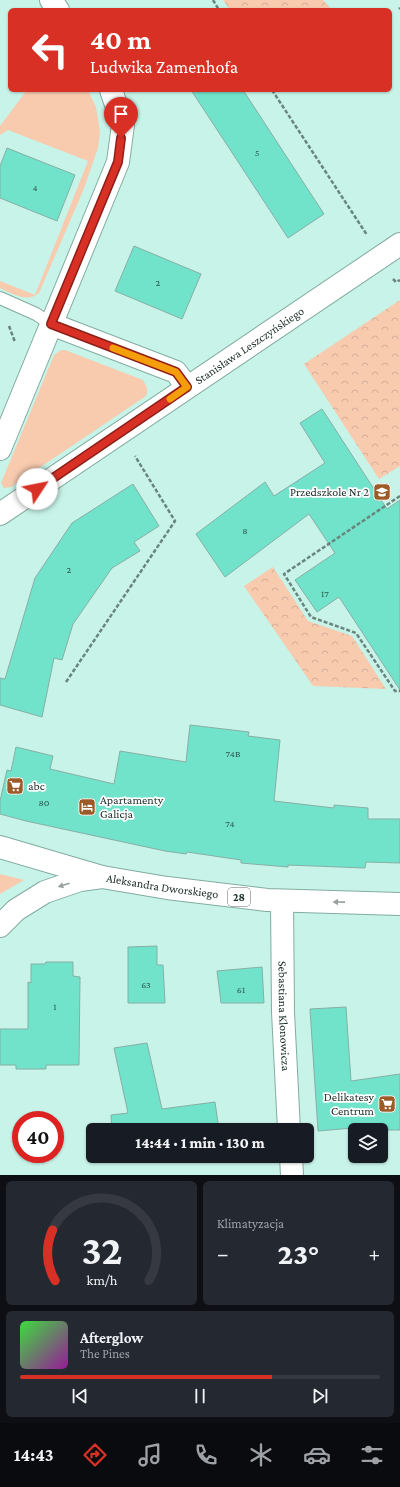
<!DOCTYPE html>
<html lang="pl">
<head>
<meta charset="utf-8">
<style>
  body { margin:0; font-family:"Crimson Pro",serif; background:#242831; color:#f1f3f6; height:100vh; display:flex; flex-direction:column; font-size:15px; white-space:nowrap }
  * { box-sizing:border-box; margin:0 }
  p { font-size:13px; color:#9ea1a6 }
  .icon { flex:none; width:22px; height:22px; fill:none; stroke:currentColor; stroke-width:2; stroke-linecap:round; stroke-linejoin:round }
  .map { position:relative; height:1175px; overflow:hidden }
  .details { display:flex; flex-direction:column; gap:6px; padding:6px; background:#0d0f14; flex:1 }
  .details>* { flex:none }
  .banner { position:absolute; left:8px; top:8px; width:384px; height:84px; border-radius:6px; box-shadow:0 1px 3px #0004; background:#d93025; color:#fff; overflow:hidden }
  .buttons { position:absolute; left:348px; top:1123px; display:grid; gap:8px }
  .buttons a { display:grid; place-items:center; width:40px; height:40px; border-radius:6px; background:#171b24; box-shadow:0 1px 3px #0004; font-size:20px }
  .speed { position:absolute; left:12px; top:1111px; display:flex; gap:8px; font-size:20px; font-weight:700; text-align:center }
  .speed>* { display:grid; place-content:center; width:52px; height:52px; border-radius:50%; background:#171b24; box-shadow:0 1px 3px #0004; line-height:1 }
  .speed .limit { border:6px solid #d22; background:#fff; color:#111 }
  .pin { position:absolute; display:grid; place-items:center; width:34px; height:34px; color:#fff; margin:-41px -17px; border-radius:50% 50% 50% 0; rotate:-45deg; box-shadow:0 0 4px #0007 }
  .pin .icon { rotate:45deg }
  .me { position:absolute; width:44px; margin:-22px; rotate:56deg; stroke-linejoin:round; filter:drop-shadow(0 0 3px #0008) }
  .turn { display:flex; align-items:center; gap:14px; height:84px; padding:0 16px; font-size:18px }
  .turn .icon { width:52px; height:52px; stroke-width:2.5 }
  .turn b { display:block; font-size:28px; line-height:34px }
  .big { font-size:30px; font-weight:800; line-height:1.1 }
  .details .card { flex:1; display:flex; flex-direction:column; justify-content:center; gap:6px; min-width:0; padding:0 14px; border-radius:6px; background:#242831 }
  .details .dial { align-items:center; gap:0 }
  .dial svg { height:104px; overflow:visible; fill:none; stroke:#363941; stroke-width:7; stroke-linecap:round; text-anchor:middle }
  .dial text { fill:#f1f3f6; stroke:none }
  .song { display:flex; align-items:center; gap:12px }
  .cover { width:48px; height:48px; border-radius:6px; background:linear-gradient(135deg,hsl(120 70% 55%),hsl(300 70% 35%)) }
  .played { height:4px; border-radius:2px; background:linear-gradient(90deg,#d93025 70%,#363941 70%) }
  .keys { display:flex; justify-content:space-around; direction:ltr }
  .heat { display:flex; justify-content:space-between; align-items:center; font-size:22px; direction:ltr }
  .details .tiles { flex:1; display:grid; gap:6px; grid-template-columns:1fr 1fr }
  .card:last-child { grid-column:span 2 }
  .trip { position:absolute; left:86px; top:1123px; width:228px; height:40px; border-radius:6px; background:#171b24; box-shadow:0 1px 3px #0004; font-weight:800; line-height:40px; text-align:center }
  .tab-bar { display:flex; height:64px; justify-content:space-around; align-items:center; background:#090b0e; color:#9ea1a6 }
  .tab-bar .icon { width:28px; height:28px }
  .tab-bar .on { color:#d93025 }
  .tab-bar b { font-size:18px; color:#f1f3f6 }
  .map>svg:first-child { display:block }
</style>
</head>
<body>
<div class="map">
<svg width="400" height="1175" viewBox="0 0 400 1175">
  <defs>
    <pattern id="park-crowns" width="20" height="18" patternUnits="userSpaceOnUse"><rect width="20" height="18" fill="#f8cbaf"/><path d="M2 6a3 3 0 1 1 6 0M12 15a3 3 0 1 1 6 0" fill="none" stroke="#d4ae97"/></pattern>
  </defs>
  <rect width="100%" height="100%" fill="#c8f3e8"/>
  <g fill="#f8cbaf">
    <path d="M27,90H88L96,107L98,119L100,133L98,148L83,191L39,293C28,303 12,294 0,288V281L35,295L88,161L8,130L0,135V126Z"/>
    <path d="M61,350H65L143,380C146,386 149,389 146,396L11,487L4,488L1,483L54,355Z"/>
    <path d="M0,874L24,880L0,894Z"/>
  </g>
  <g fill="url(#park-crowns)">
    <path d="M223,0H323L332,10H230Z"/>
    <path d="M400,300V466L379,479L304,364Z"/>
    <path d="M273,567L308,621L352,636L386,689L313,686L244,586Z"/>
  </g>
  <g fill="#72e3cb" stroke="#86afa5">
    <path d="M191,90H243L324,214L288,238Z"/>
    <path d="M7,148L75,175L57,221L0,198V166Z"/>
    <path d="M134,246L201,274L182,319L115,291Z"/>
    <path d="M322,409L387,509L400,500V690L339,597L317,612L295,580L335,553L309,514L225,577L196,534L265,482L274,496L325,463L300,423Z"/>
    <path d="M133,484L159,526L134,542L140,551L112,568L73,624L62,660L54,658L42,717L0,705V678L5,679L35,578L72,523Z"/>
    <path d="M190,725L249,732L248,736L280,740L274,801L334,808V805L368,808V819H400V863L366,862L365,868L288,865V867L241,863V860L187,852L186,854L165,851L26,821L0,814V801L7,770L11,771L16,747L53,756L50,769L114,784L120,751L186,762Z"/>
    <path d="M157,946V965H163L165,1003H128V947Z"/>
    <path d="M46,962H73V976L80,977L79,1065H46V1069H16V1065H0V1029H28V982L31,983V964H45Z"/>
    <path d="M262,967L264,1003H221L217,971Z"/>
    <path d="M346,1007L351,1081L400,1074V1130H378L377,1126L318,1131L310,1009Z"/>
    <path d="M147,1043L162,1109L215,1102L219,1130H112L111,1115L128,1113L114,1048Z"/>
  </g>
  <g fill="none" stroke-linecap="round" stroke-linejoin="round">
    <defs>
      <path id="lane" d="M0,298L36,314L51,324"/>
      <g id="street">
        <path d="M51,0L58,10"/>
        <path d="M51,324L176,372L187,387"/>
        <path d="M0,449L118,162L123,125L111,90"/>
        <path id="s1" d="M282,901L283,1012L289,1130"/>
        <path d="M291,1156L292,1175"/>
      </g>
      <g id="secondary">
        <path id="s2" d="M0,514L400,244"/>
        <path d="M0,847L102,877"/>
      </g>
      <g id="primary">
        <path id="s3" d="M0,926L16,910L45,892L80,880L102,877L167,888L267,900L400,904"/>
      </g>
    </defs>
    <use href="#lane" stroke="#83aca1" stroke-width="14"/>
    <use href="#street" stroke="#83aca1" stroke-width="24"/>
    <use href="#secondary" stroke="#83aca1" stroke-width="24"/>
    <use href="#primary" stroke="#83aca1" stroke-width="24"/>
    <g stroke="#68857e" stroke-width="2.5" stroke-dasharray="4 2" stroke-linecap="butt">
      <path d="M213,0L219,10"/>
      <path d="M399,9L400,8"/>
      <path d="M272,90L367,235"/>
      <path d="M393,279L396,282L400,280"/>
      <path d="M9,326L15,342"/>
      <path d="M400,496L284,574L311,617L356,633L395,691H400"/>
      <path d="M66,682L175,521L135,456"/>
    </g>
    <use href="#lane" stroke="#fff" stroke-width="12"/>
    <use href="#street" stroke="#fff" stroke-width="22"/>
    <use href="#secondary" stroke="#fff" stroke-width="22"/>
    <use href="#primary" stroke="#fff" stroke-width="22"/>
  </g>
  <defs><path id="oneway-solid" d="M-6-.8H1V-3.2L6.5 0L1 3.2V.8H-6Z"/></defs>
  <g fill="#98a09e">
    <use href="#oneway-solid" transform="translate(64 885) rotate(162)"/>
    <use href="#oneway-solid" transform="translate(339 902) rotate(-179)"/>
  </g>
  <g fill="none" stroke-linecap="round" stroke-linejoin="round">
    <defs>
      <path id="route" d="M37,489L187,387L176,372L51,324L118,162L121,138"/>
    </defs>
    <use href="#route" stroke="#8d1f18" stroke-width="10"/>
    <use href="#route" stroke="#d93025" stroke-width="7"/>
    <path stroke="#f59e0b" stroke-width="7" d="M113,348L176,372L187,387L170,399"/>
  </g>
  <defs>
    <symbol id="school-square" viewBox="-11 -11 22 22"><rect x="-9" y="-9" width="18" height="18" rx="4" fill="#9d5a29" stroke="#fff"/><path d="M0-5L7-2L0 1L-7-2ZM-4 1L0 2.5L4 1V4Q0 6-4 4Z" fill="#fff"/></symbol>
    <symbol id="supermarket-square" viewBox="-11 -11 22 22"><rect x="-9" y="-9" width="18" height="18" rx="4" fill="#9d5a29" stroke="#fff"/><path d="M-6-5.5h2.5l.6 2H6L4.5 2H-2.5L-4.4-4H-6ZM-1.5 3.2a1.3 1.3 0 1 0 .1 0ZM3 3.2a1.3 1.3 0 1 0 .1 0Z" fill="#fff"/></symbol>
    <symbol id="hotel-square" viewBox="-11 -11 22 22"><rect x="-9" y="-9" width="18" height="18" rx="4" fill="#9d5a29" stroke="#fff"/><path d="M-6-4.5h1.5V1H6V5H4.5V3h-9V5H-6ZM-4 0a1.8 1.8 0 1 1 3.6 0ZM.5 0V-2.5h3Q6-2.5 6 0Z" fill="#fff"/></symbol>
  </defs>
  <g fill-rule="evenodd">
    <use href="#school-square" x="372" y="482" width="20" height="20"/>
    <use href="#supermarket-square" x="5" y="776" width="20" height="20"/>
    <use href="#hotel-square" x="77" y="797" width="20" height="20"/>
    <use href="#supermarket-square" x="377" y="1094" width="20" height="20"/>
  </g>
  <g text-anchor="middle" stroke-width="3.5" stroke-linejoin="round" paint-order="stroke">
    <g font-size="10" fill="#305950">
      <text x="257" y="156">5</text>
      <text x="35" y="191">4</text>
      <text x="158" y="286">2</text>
      <text x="245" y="534">8</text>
      <text x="69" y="573">2</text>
      <text x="325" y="597">17</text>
      <text x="233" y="757">74B</text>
      <text x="44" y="806">80</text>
      <text x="230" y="827">74</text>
      <text x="146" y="988">63</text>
      <text x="241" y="993">61</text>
      <text x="55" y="1010">1</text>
    </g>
    <rect fill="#fff" stroke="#5f6b68" stroke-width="1" x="228" y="888" width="22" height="18" rx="3"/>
    <g font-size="11" font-weight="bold" fill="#1a2b27">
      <text x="239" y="901">28</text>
    </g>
    <g font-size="12" fill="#1a2b27" stroke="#fff">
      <text dy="4" stroke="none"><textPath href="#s2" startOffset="301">Stanisława Leszczyńskiego</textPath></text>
      <text dy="4" stroke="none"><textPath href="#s3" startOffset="177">Aleksandra Dworskiego</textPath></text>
      <text dy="4" stroke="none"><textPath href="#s1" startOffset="115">Sebastiana Klonowicza</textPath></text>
    </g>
    <g font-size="12" fill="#1a2b27" stroke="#fff" text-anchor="end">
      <text x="369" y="496">Przedszkole Nr 2</text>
      <text x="28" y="790" text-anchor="start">abc</text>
      <text x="100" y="804" text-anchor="start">Apartamenty<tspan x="100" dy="14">Galicja</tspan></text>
      <text x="374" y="1101">Delikatesy<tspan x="374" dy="14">Centrum</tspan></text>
    </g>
  </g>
</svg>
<div class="buttons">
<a><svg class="icon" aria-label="layers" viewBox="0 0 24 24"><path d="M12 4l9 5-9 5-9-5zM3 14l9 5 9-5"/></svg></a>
</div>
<div class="speed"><div class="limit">40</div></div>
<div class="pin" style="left:121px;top:138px;background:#d93025"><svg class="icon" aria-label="arrive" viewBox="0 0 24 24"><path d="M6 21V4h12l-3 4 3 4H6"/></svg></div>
<svg class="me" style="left:37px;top:489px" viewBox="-20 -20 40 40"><circle r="19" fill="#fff"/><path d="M0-13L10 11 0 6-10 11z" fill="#d93025"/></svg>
<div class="trip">14:44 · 1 min · 130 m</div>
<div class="banner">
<div class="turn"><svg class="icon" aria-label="left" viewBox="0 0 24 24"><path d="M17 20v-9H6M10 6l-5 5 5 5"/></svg><div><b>40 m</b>Ludwika Zamenhofa</div></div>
</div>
</div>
<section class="details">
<div class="tiles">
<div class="card dial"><svg viewBox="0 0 100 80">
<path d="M14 69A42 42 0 1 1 86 69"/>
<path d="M14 69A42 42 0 0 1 12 30" stroke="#d93025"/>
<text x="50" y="56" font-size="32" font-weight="700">32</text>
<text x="50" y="72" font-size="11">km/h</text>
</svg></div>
<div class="card"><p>Klimatyzacja</p>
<div class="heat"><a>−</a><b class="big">23°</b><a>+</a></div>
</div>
<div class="card">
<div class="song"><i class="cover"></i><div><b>Afterglow</b><p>The Pines</p></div></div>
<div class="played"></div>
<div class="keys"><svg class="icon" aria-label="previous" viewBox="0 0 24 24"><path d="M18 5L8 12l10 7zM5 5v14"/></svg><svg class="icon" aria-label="pause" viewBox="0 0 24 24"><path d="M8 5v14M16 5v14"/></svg><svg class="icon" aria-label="next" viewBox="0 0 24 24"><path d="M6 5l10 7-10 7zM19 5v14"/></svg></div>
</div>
</div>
</section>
<nav class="tab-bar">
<b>14:43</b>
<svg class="icon on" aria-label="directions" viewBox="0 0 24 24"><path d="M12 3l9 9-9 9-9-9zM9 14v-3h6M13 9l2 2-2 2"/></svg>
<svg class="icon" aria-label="music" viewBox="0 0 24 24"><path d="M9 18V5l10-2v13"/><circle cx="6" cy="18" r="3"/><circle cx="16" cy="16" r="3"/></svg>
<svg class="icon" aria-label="phone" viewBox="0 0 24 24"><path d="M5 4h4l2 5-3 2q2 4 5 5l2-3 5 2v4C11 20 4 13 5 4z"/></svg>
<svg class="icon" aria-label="climate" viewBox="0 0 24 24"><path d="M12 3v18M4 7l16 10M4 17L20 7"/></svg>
<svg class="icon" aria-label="car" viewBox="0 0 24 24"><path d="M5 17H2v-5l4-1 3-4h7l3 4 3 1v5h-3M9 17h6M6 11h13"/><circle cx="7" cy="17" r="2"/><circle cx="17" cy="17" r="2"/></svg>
<svg class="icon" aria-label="filters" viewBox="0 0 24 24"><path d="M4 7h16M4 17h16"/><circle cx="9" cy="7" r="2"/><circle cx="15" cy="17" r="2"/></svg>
</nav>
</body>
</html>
